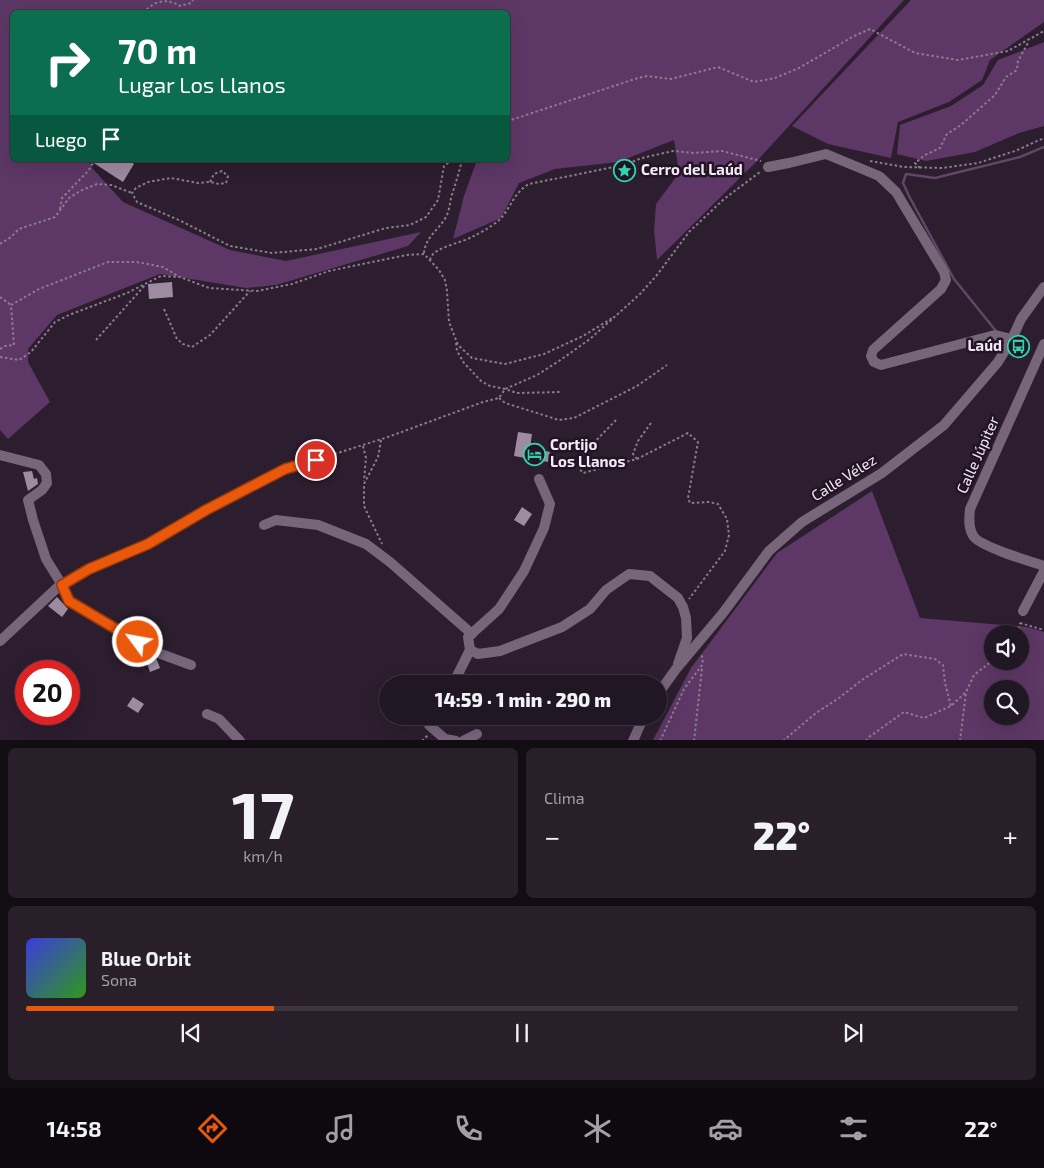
<!DOCTYPE html>
<html lang="es">
<head>
<meta charset="utf-8">
<style>
  body { margin:0; font-family:"Exo 2",sans-serif; background:#291f2b; color:#f1f3f6; height:100vh; display:flex; flex-direction:column; font-size:19px; white-space:nowrap }
  * { box-sizing:border-box; margin:0 }
  p { font-size:16px; color:#a29fa6 }
  .icon { flex:none; width:28px; height:28px; fill:none; stroke:currentColor; stroke-width:2; stroke-linecap:round; stroke-linejoin:round }
  .map { position:relative; height:740px; overflow:hidden }
  .side { display:flex; flex-direction:column; gap:8px; padding:8px; background:#120c13; flex:1 }
  .side>* { flex:none }
  .guide { position:absolute; left:10px; top:10px; width:500px; height:152px; border-radius:8px; box-shadow:0 5px 20px #0002,0 0 0 1px #3e3541; background:#0b6e4f; color:#fff; overflow:hidden }
  .buttons { position:absolute; left:984px; top:625px; display:grid; gap:10px }
  .buttons a { display:grid; place-items:center; width:45px; height:45px; border-radius:50%; background:#211623; box-shadow:0 5px 20px #0002,0 0 0 1px #3e3541; font-size:25px }
  .speed { position:absolute; left:15px; top:660px; display:flex; gap:10px; font-size:25px; font-weight:700; text-align:center }
  .speed>* { display:grid; place-content:center; width:65px; height:65px; border-radius:50%; background:#211623; box-shadow:0 5px 20px #0002,0 0 0 1px #3e3541; line-height:1 }
  .speed .limit { border:8px solid #d22; background:#fff; color:#111 }
  .pin { position:absolute; display:grid; place-items:center; width:42px; height:42px; color:#fff; margin:-21px; border:2px solid #fff; border-radius:50%; box-shadow:0 1px 5px #0007 }
  .me { position:absolute; width:55px; margin:-28px; rotate:302deg; stroke-linejoin:round; filter:drop-shadow(0 0 4px #0008) }
  .turn { display:flex; align-items:center; gap:18px; height:105px; padding:0 25px; font-size:22px }
  .turn .icon { width:65px; height:65px; stroke-width:2.5 }
  .turn b { display:block; font-size:35px; line-height:42px }
  .then { display:flex; align-items:center; height:48px; padding:0 25px; background:#0003; gap:10px; font-size:19px }
  .big { font-size:38px; font-weight:800; line-height:1.1 }
  .side .card { flex:1; display:flex; flex-direction:column; justify-content:center; gap:8px; min-width:0; padding:0 18px; border-radius:8px; background:#291f2b }
  .side .dial { align-items:center; gap:0 }
  .dial b { font-size:65px; line-height:1 }
  .song { display:flex; align-items:center; gap:15px }
  .cover { width:60px; height:60px; border-radius:8px; background:linear-gradient(135deg,hsl(240 70% 55%),hsl(110 70% 35%)) }
  .played { height:5px; border-radius:2px; background:linear-gradient(90deg,#ea580c 25%,#3e3541 25%) }
  .keys { display:flex; justify-content:space-around; direction:ltr }
  .heat { display:flex; justify-content:space-between; align-items:center; font-size:28px; direction:ltr }
  .side .tiles { flex:1; display:grid; gap:8px; grid-template-columns:1fr 1fr }
  .card:last-child { grid-column:span 2 }
  .trip { position:absolute; left:379px; top:675px; width:288px; height:50px; border-radius:25px; background:#211623; box-shadow:0 5px 20px #0002,0 0 0 1px #3e3541; font-weight:800; line-height:50px; text-align:center }
  .dock { display:flex; height:80px; justify-content:space-around; align-items:center; background:#0d090e; color:#a29fa6 }
  .dock .icon { width:35px; height:35px }
  .dock .on { color:#ea580c }
  .dock b { font-size:22px; color:#f1f3f6 }
  .map>svg:first-child { display:block }
</style>
</head>
<body>
<div class="map">
<svg width="1044" height="741" viewBox="0 0 1044 741">
  <rect width="100%" height="100%" fill="#2c1d2f"/>
  <g fill="#5d3765" fill-rule="evenodd">
    <path d="M0,0H904L757,161L657,260L654,230L656,204L679,173L674,140L618,162L555,169L519,183L501,218L453,239L464,196L477,160H508V12H12V160H89L93,169L123,202L230,250L286,261L421,232L408,246L276,285L246,288L160,274L57,315L28,349V362L50,402L8,439L0,430Z"/>
    <path d="M911,0H1044V22L990,60L982,80L949,102L898,122L891,158L828,144L792,126Z"/>
    <path d="M1044,42V126L1019,133L975,152L926,161L897,154L900,125L951,106L983,85L998,60Z"/>
    <path d="M872,491L920,618L1027,627L1044,632V740H653L691,668L777,553ZM992,634H1020V661H992ZM992,689H1020V716H992Z"/>
  </g>
  <g fill="none" stroke-linecap="round" stroke-linejoin="round">
    <path stroke="#614666" stroke-width="2.5" d="M996,331L954,279L910,198L903,183L906,174L935,178L1020,157L1044,147"/>
  </g>
  <g fill="#9e8ba2">
    <path d="M89,160H128L134,164L123,182Z"/>
    <path d="M172,282L173,297L149,299L148,284Z"/>
    <path d="M518,432L532,434L530,448L550,452L548,462L514,456Z"/>
    <path d="M32,471L34,479L37,478L38,484L28,491L23,472Z"/>
    <path d="M522,507L532,514L524,526L514,520Z"/>
    <path d="M57,597L68,609L62,617L48,606Z"/>
    <path d="M151,658L157,660L160,668L150,672L146,660Z"/>
    <path d="M133,697L144,704L138,713L127,706Z"/>
  </g>
  <g fill="none" stroke-linecap="round" stroke-linejoin="round">
    <g stroke="#8a7d8c" stroke-width="2" stroke-dasharray="2.5 2.5" stroke-linecap="butt">
      <path d="M137,12C141,10 144,10 149,8C151,6 153,4 156,3C165,0 172,1 180,6L191,3L193,0"/>
      <path d="M508,123L511,120L638,78L647,76L671,79L718,67L754,82L775,78L799,68L854,36L870,29L915,53L958,60L1008,51L1044,31"/>
      <path d="M870,161L904,167L942,168L978,163L1015,151L1044,138"/>
      <path d="M920,168L915,163L925,155L940,148L947,134L961,125L995,95L1006,77L1017,70L1018,61L1029,41"/>
      <path d="M210,182L214,174L222,171L228,176L226,183L219,184L210,182L198,183L171,178L148,182L136,188L132,193L137,202L181,221L230,246L272,253L317,249L386,228L410,225L426,217L438,200L444,166L452,160"/>
      <path d="M60,209L62,198L88,171L95,160"/>
      <path d="M0,244L11,237L19,229L55,217L69,198L80,191L97,184L111,185L132,193"/>
      <path d="M424,253C426,236 438,231 446,217C449,211 450,204 451,198C455,185 459,173 462,160"/>
      <path d="M430,260C431,257 432,255 434,253C443,246 463,242 474,236C480,233 487,229 494,224C510,214 511,194 529,184L624,165L642,158L673,151L693,153L722,151L761,161"/>
      <path d="M0,297L11,305"/>
      <path d="M164,309L177,339L183,344L192,347L210,335L250,291"/>
      <path d="M96,340L146,284"/>
      <path d="M456,343L457,351L464,363L481,381L490,386L505,389L517,393L562,392"/>
      <path d="M0,349L5,346L14,345L11,305L39,289L108,262H137L163,267L178,276"/>
      <path d="M0,357L19,360L31,352L55,322L69,315L127,293L161,276L180,277L209,288L257,291L292,284L329,271L406,255L424,254L439,270L445,280L447,291L449,322L458,345L472,358L505,364L544,354L583,336L614,317"/>
      <path d="M499,398L505,403L559,420L574,418L637,386L667,365"/>
      <path d="M616,420L581,456L578,467L583,473L637,459L688,433L698,442L688,498L690,503L709,502L718,504L727,519L729,535L725,551L689,599"/>
      <path d="M381,440L378,457L364,484V506L382,544"/>
      <path d="M363,446L366,458L364,481"/>
      <path d="M325,457L388,437L483,402L499,398L505,389L537,375L559,361L590,339L640,294L657,275L689,232L724,199L760,172"/>
      <path d="M637,459L633,454L638,441L651,423"/>
      <path d="M1020,623L1044,630"/>
      <path d="M1018,634L1020,623"/>
      <path d="M422,741L428,735"/>
      <path d="M660,741L684,689L702,665L703,658L701,655"/>
      <path d="M694,741L702,668"/>
      <path d="M783,741L816,713L839,698L862,680L903,654L935,659L943,665L945,683L951,706"/>
      <path d="M866,741L869,737L904,712L924,718L951,706L966,692L974,675L992,661"/>
      <path d="M960,741L966,692"/>
    </g>
    <g stroke="#77657a" stroke-width="10">
      <path d="M768,167L789,163L826,154L879,176L896,192L944,272L946,280L941,289L873,350L871,356L874,362L881,365L995,335L1012,339"/>
      <path d="M1044,344L970,509C969,518 968,529 974,537C982,547 1029,561 1044,566"/>
      <path d="M0,455L39,465L46,474L47,483L42,490L28,500L33,520L46,559L62,585L69,601L150,650L191,665"/>
      <path d="M539,479L550,504L544,528L524,571L499,609L468,637L470,650L478,654L500,651L562,627L590,609L606,590L629,574L650,576L678,598L683,607L686,618L687,638L678,664"/>
      <path d="M264,525L276,520L318,525L366,544L390,562L472,634"/>
      <path d="M1023,611L1044,571"/>
      <path d="M0,641L58,587L89,569L147,544L206,510L285,469L316,460"/>
      <path d="M453,684L470,650"/>
      <path d="M658,694L676,669L723,613L769,551L802,522L882,473L944,425L998,362L1012,339L1021,319L1044,287"/>
      <path d="M207,714L219,719L240,741"/>
      <path d="M430,716L429,725L445,739L456,741"/>
      <path d="M463,741L477,734"/>
      <path d="M633,741L644,716"/>
    </g>
  </g>
  <g fill="none" stroke-linecap="round" stroke-linejoin="round">
    <defs>
      <path id="route" d="M138,642L69,601L62,585L89,569L148,544L206,510L285,469L316,460"/>
    </defs>
    <use href="#route" stroke="#983908" stroke-width="12"/>
    <use href="#route" stroke="#ea580c" stroke-width="9"/>
  </g>
  <defs>
    <symbol id="sight-ring" viewBox="-11 -11 22 22"><circle r="9.5" fill="#221425" stroke="#2ed4aa" stroke-width="1.5"/><path d="M0-6L1.8-2.2L6-1.7L2.9 1.2L3.7 5.4L0 3.3L-3.7 5.4L-2.9 1.2L-6-1.7L-1.8-2.2Z" fill="#2ed4aa"/></symbol>
    <symbol id="bus-ring" viewBox="-11 -11 22 22"><circle r="9.5" fill="#221425" stroke="#2ed4aa" stroke-width="1.5"/><path d="M-5-6H5V4H4V6H2V4H-2V6H-4V4H-5ZM-3.5-4V0h7V-4ZM-3.5 1.2v1.5H-2V1.2ZM2 1.2v1.5H3.5V1.2Z" fill="#2ed4aa"/></symbol>
    <symbol id="hotel-ring" viewBox="-11 -11 22 22"><circle r="9.5" fill="#221425" stroke="#2ed4aa" stroke-width="1.5"/><path d="M-6-4.5h1.5V1H6V5H4.5V3h-9V5H-6ZM-4 0a1.8 1.8 0 1 1 3.6 0ZM.5 0V-2.5h3Q6-2.5 6 0Z" fill="#2ed4aa"/></symbol>
  </defs>
  <g fill-rule="evenodd">
    <use href="#sight-ring" x="612" y="158" width="25" height="25"/>
    <use href="#bus-ring" x="1006" y="334" width="25" height="25"/>
    <use href="#hotel-ring" x="522" y="442" width="25" height="25"/>
  </g>
  <g text-anchor="middle" stroke-width="5" stroke-linejoin="round" paint-order="stroke">
    <g font-size="15" font-weight="bold" fill="#f4eaf6" stroke="#221425" text-anchor="start">
      <text x="641" y="175">Cerro del Laúd</text>
      <text x="1002" y="351" text-anchor="end">Laúd</text>
      <text x="550" y="450">Cortijo<tspan x="550" dy="17">Los Llanos</tspan></text>
    </g>
    <g font-size="15" fill="#f4eaf6" stroke="#221425">
      <text transform="translate(978 455) rotate(-66)" y="5">Calle Júpiter</text>
      <text transform="translate(844 478) rotate(-32)" y="5">Calle Vélez</text>
    </g>
  </g>
</svg>
<div class="buttons">
<a><svg class="icon" aria-label="sound" viewBox="0 0 24 24"><path d="M4 9h4l5-4v14l-5-4H4zM17 9q2 3 0 6"/></svg></a>
<a><svg class="icon" aria-label="search" viewBox="0 0 24 24"><circle cx="10" cy="10" r="6"/><path d="M15 15l6 6"/></svg></a>
</div>
<div class="speed"><div class="limit">20</div></div>
<div class="pin" style="left:316px;top:460px;background:#d93025"><svg class="icon" aria-label="arrive" viewBox="0 0 24 24"><path d="M6 21V4h12l-3 4 3 4H6"/></svg></div>
<svg class="me" style="left:138px;top:642px" viewBox="-20 -20 40 40"><circle r="17" fill="#ea580c" stroke="#fff" stroke-width="3"/><path d="M0-11L8 9 0 5-8 9z" fill="#fff"/></svg>
<div class="trip">14:59 · 1 min · 290 m</div>
<div class="guide">
<div class="turn"><svg class="icon" aria-label="right" viewBox="0 0 24 24"><path d="M7 20v-9h11M14 6l5 5-5 5"/></svg><div><b>70 m</b>Lugar Los Llanos</div></div>
<div class="then">Luego<svg class="icon" aria-label="arrive" viewBox="0 0 24 24"><path d="M6 21V4h12l-3 4 3 4H6"/></svg></div>
</div>
</div>
<section class="side">
<div class="tiles">
<div class="card dial"><b>17</b><p>km/h</p></div>
<div class="card"><p>Clima</p>
<div class="heat"><a>−</a><b class="big">22°</b><a>+</a></div>
</div>
<div class="card">
<div class="song"><i class="cover"></i><div><b>Blue Orbit</b><p>Sona</p></div></div>
<div class="played"></div>
<div class="keys"><svg class="icon" aria-label="previous" viewBox="0 0 24 24"><path d="M18 5L8 12l10 7zM5 5v14"/></svg><svg class="icon" aria-label="pause" viewBox="0 0 24 24"><path d="M8 5v14M16 5v14"/></svg><svg class="icon" aria-label="next" viewBox="0 0 24 24"><path d="M6 5l10 7-10 7zM19 5v14"/></svg></div>
</div>
</div>
</section>
<nav class="dock">
<b>14:58</b>
<svg class="icon on" aria-label="directions" viewBox="0 0 24 24"><path d="M12 3l9 9-9 9-9-9zM9 14v-3h6M13 9l2 2-2 2"/></svg>
<svg class="icon" aria-label="music" viewBox="0 0 24 24"><path d="M9 18V5l10-2v13"/><circle cx="6" cy="18" r="3"/><circle cx="16" cy="16" r="3"/></svg>
<svg class="icon" aria-label="phone" viewBox="0 0 24 24"><path d="M5 4h4l2 5-3 2q2 4 5 5l2-3 5 2v4C11 20 4 13 5 4z"/></svg>
<svg class="icon" aria-label="climate" viewBox="0 0 24 24"><path d="M12 3v18M4 7l16 10M4 17L20 7"/></svg>
<svg class="icon" aria-label="car" viewBox="0 0 24 24"><path d="M5 17H2v-5l4-1 3-4h7l3 4 3 1v5h-3M9 17h6M6 11h13"/><circle cx="7" cy="17" r="2"/><circle cx="17" cy="17" r="2"/></svg>
<svg class="icon" aria-label="filters" viewBox="0 0 24 24"><path d="M4 7h16M4 17h16"/><circle cx="9" cy="7" r="2"/><circle cx="15" cy="17" r="2"/></svg>
<b>22°</b>
</nav>
</body>
</html>
